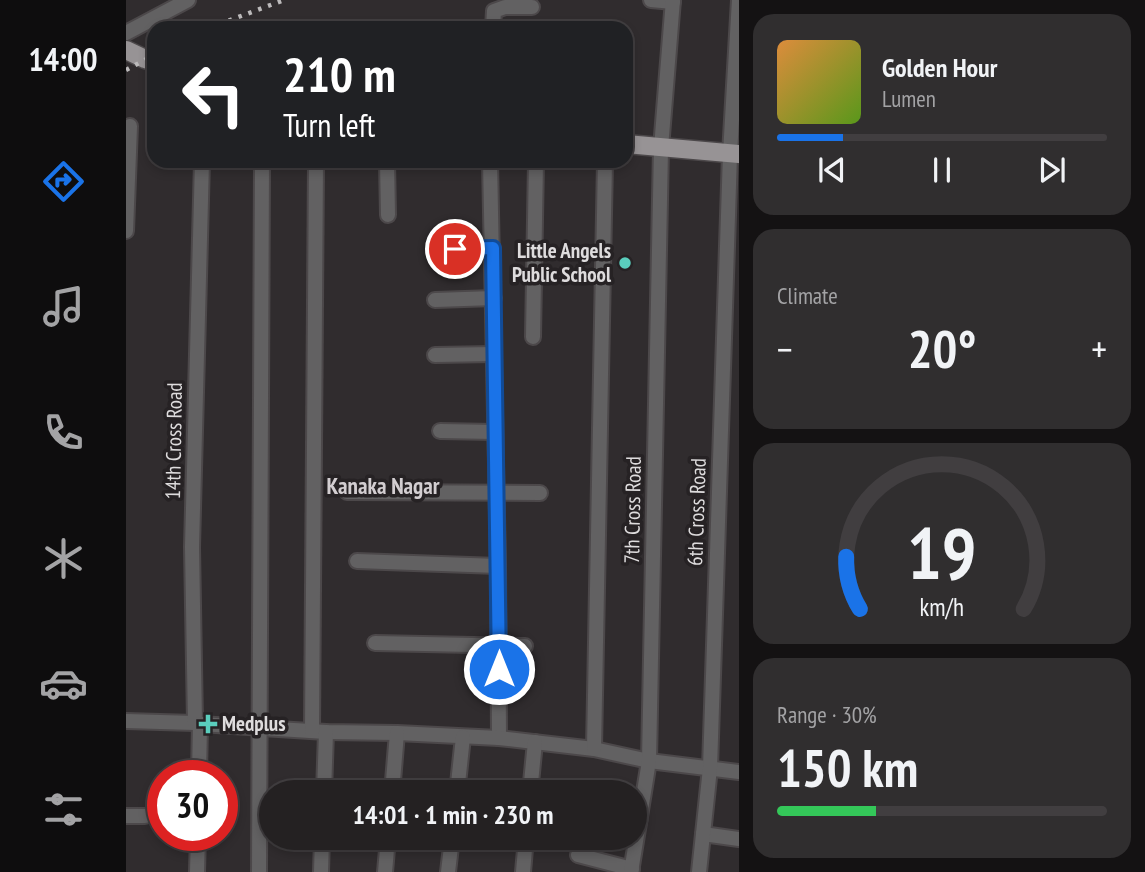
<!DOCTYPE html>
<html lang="en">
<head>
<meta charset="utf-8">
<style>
  body { margin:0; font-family:"PT Sans Narrow",sans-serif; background:#302e2f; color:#f1f3f6; height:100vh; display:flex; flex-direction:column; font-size:26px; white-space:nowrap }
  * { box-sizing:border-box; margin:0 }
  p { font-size:23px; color:#a3a3a5 }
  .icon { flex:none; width:38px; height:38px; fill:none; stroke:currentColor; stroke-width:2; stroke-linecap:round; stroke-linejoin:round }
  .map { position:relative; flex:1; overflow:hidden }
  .sheet { display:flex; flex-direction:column; gap:14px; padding:14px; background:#141213; width:406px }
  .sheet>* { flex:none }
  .hud { position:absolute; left:21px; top:21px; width:486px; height:147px; border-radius:21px; box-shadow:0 4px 10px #0003,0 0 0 2px #413e40; background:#202124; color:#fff; overflow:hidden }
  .speed { position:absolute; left:21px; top:760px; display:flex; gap:14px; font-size:35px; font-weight:700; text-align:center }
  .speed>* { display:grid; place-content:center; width:91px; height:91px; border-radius:50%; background:#242122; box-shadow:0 4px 10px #0003,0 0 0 2px #413e40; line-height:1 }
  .speed .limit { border:10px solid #d22; background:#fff; color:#111 }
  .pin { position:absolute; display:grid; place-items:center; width:60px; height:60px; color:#fff; margin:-30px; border:4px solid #fff; border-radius:50%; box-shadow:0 2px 7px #0007 }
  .me { position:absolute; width:77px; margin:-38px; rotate:0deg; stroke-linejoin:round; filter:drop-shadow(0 0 5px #0008) }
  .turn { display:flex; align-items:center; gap:24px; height:147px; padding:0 21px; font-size:32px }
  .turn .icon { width:91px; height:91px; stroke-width:2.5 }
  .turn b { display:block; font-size:49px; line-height:60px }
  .big { font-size:52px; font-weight:800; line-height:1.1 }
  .sheet .card { flex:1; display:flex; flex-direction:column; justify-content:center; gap:10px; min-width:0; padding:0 24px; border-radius:21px; background:#302e2f }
  .sheet .dial { align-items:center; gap:0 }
  .dial svg { height:182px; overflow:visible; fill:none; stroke:#413e40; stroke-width:7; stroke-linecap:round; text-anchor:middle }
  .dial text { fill:#f1f3f6; stroke:none }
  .song { display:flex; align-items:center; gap:21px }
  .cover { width:84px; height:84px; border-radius:10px; background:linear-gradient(135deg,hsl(30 70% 55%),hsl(90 70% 35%)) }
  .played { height:7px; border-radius:4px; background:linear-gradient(90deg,#1a73e8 20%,#413e40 20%) }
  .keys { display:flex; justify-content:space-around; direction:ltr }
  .heat { display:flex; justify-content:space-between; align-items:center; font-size:38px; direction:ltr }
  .charge { height:10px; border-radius:5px; background:linear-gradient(90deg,#34c759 30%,#413e40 0) }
  .trip { position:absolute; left:133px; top:780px; width:388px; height:70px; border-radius:35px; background:#242122; box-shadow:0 4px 10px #0003,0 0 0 2px #413e40; font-weight:800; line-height:70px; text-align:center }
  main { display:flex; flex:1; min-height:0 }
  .tab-bar { display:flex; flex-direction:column; width:126px; justify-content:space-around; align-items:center; background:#0e0d0e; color:#a3a3a5 }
  .tab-bar .icon { width:49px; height:49px }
  .tab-bar .active { color:#1a73e8 }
  .tab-bar b { font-size:32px; color:#f1f3f6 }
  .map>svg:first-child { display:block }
</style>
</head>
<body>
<main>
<nav class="tab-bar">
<b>14:00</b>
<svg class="icon active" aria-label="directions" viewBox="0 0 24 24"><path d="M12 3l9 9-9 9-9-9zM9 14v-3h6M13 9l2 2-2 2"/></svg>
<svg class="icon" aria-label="music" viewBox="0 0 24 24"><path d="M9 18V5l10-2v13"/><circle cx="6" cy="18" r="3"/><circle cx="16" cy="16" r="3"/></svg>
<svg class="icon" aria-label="phone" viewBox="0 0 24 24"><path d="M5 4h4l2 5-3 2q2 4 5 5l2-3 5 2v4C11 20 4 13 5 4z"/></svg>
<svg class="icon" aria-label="climate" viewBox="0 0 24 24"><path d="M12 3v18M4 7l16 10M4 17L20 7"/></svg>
<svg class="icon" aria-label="car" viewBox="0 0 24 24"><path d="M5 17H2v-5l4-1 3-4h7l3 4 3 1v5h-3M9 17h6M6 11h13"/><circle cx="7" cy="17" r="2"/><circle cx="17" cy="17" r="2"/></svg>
<svg class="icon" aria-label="filters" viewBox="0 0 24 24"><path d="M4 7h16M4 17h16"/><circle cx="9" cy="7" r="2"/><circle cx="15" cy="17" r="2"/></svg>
</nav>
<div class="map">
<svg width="613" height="872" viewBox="0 0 613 872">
  <rect width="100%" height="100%" fill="#302c2e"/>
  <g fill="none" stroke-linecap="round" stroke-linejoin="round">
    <defs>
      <g id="minor">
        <path d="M525,0L547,2"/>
        <path d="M367,28L368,11L379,7H406"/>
        <path d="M0,33L62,0"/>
        <path d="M261,161L262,215"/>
        <path d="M364,161L372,566L373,738"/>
        <path d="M0,231L4,126"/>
        <path d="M310,249L367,248"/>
        <path d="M309,300L368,298"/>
        <path d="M407,337L410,161"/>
        <path d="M309,355L368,354"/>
        <path d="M314,431L369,432"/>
        <path d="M221,492L414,493"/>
        <path d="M231,561L372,566"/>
        <path d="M249,643L399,646"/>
        <path d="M0,721L69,723L74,724L200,732L271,733L373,738L468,749L523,761L613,772"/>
        <path d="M69,723L66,547L76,161"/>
        <path d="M186,731L190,161"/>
        <path d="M468,749L479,161"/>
        <path d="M73,775L74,724"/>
        <path d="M198,793L200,732"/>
        <path d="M266,793L271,733"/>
        <path d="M331,793L337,737"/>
        <path d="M404,793L409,742"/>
        <path d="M0,816H19"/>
        <path d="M577,834L613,839"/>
        <path d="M452,855L506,869"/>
        <path d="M71,872L72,835"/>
        <path d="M133,872L136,161"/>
        <path d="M195,872L196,838"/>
        <path d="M259,872L262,838"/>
        <path d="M322,872L326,838"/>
        <path d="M397,872L400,838"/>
        <path d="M505,872L523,761L535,148L547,0"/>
        <path d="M573,872L584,768L604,154L613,0"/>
      </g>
      <g id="major">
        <path d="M0,50L19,59L28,62"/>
        <path d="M500,144L613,154"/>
      </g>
    </defs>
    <use href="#minor" stroke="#4c484a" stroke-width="18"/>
    <use href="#major" stroke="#4c484a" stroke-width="21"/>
    <use href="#minor" stroke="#626162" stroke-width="14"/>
    <use href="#major" stroke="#979395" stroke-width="18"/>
    <g stroke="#bcbabb" stroke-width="4.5" stroke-dasharray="3.5 7" stroke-linecap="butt">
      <path d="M83,28L158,0"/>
      <path d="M0,70L28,55"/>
    </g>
  </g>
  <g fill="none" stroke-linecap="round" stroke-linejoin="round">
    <defs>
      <path id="route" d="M329,249L367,248L373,669"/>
    </defs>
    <use href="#route" stroke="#114b97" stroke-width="18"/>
    <use href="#route" stroke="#1a73e8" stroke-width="12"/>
  </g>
  <g fill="#5acebd" stroke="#262224" stroke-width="2.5">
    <circle cx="499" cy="263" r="7"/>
    <path d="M78.5 713.5h7v7h7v7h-7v7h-7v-7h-7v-7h7z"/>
  </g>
  <g text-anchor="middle" stroke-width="7" stroke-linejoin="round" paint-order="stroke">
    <g font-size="21" font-weight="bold" fill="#dedcdd" stroke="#262224" text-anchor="end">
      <text x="485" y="258">Little Angels<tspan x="485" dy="24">Public School</tspan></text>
      <text x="96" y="731" text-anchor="start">Medplus</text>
    </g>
    <g font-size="21" fill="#dedcdd" stroke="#262224">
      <text transform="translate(48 441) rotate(-89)" y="7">14th Cross Road</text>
      <text transform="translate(507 510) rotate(-89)" y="7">7th Cross Road</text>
      <text transform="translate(571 512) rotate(-88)" y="7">6th Cross Road</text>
    </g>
    <g font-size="23" font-weight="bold" fill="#d3ced1" stroke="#262224">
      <text x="257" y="494">Kanaka Nagar</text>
    </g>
  </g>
</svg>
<div class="speed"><div class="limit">30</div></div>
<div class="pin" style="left:329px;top:249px;background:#d93025"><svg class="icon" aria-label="arrive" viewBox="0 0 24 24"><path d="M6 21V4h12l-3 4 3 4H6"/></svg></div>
<svg class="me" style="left:373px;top:669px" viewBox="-20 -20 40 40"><circle r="17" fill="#1a73e8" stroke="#fff" stroke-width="3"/><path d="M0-11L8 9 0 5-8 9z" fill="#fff"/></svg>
<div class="trip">14:01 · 1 min · 230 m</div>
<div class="hud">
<div class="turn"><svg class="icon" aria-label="left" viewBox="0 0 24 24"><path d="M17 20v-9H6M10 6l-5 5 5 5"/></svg><div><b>210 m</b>Turn left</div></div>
</div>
</div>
<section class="sheet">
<div class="card">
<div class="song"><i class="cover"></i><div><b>Golden Hour</b><p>Lumen</p></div></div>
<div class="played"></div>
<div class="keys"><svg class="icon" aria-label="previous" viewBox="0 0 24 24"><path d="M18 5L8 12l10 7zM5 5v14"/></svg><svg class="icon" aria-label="pause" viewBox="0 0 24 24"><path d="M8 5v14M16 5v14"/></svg><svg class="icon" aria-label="next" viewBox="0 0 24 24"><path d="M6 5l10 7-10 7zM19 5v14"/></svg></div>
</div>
<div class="card"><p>Climate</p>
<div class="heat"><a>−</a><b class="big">20°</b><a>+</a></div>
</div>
<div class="card dial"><svg viewBox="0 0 100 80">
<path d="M14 69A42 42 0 1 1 86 69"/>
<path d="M14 69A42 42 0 0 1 8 46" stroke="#1a73e8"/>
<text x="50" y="56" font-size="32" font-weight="700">19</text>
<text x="50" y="72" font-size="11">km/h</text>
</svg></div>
<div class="card"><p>Range · 30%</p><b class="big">150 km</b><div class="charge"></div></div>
</section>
</main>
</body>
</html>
